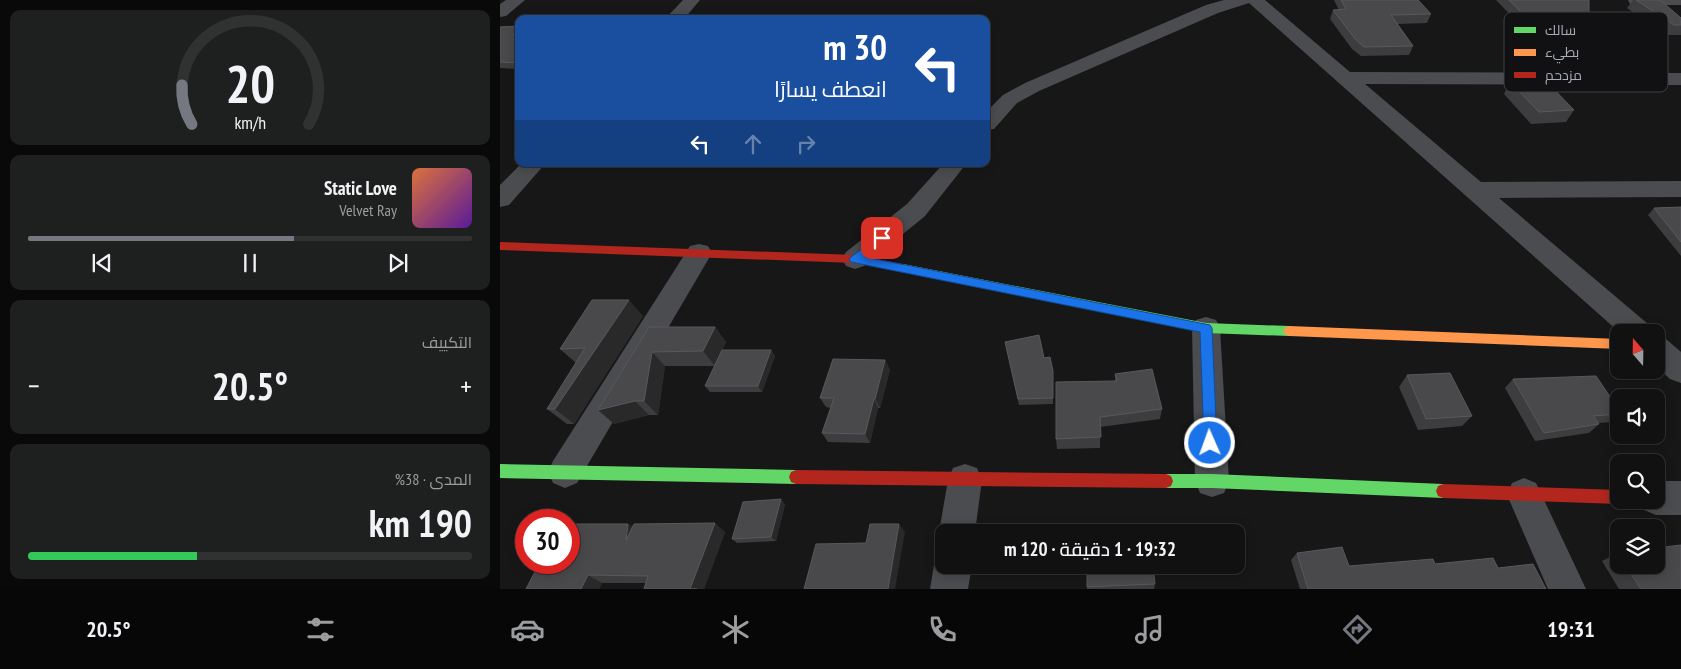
<!DOCTYPE html>
<html lang="ar">
<head>
<meta charset="utf-8">
<style>
  body { margin:0; font-family:"PT Sans Narrow",Cairo,sans-serif; background:#1e1f1f; color:#f1f3f6; direction:rtl; height:100vh; display:flex; flex-direction:column; font-size:19px; white-space:nowrap }
  * { box-sizing:border-box; margin:0 }
  p { font-size:16px; color:#9c9d9f }
  .icon { flex:none; width:28px; height:28px; fill:none; stroke:currentColor; stroke-width:2; stroke-linecap:round; stroke-linejoin:round }
  .map { position:relative; flex:1; overflow:hidden; direction:ltr }
  .drawer { display:flex; flex-direction:column; gap:10px; padding:10px; background:#090909; width:500px }
  .drawer>* { flex:none }
  .guide { position:absolute; left:15px; top:15px; width:475px; height:152px; border-radius:10px; box-shadow:0 2px 12px #0003,0 0 0 1px #303131; direction:rtl; background:#1a4fa0; color:#fff; overflow:hidden }
  .needle { width:32px; rotate:340deg }
  .controls { position:absolute; left:1110px; top:324px; display:grid; gap:10px }
  .controls a { display:grid; place-items:center; width:55px; height:55px; border-radius:10px; background:#111; box-shadow:0 2px 12px #0003,0 0 0 1px #303131; font-size:25px }
  .speed { position:absolute; left:15px; top:509px; display:flex; gap:10px; font-size:25px; font-weight:700; text-align:center }
  .speed>* { display:grid; place-content:center; width:65px; height:65px; border-radius:50%; background:#111; box-shadow:0 2px 12px #0003,0 0 0 1px #303131; line-height:1 }
  .speed .limit { border:8px solid #d22; background:#fff; color:#111 }
  .pin { position:absolute; display:grid; place-items:center; width:42px; height:42px; color:#fff; margin:-21px; border-radius:10px; box-shadow:0 2px 8px #0006 }
  .me { position:absolute; width:55px; margin:-28px; rotate:358deg; stroke-linejoin:round; filter:drop-shadow(0 0 4px #0008) }
  .turn { display:flex; align-items:center; gap:18px; height:105px; padding:0 20px; font-size:22px }
  .turn .icon { width:65px; height:65px; stroke-width:2.5 }
  .turn b { display:block; font-size:35px; line-height:42px }
  .lanes { display:flex; align-items:center; height:48px; padding:0 20px; background:#0003; justify-content:center; gap:25px; direction:ltr }
  .lanes .off { opacity:.35 }
  .big { font-size:38px; font-weight:600; line-height:1.1 }
  .drawer .card { flex:1; display:flex; flex-direction:column; justify-content:center; gap:8px; min-width:0; padding:0 18px; border-radius:10px; background:#1e1f1f }
  .drawer .dial { align-items:center; gap:0 }
  .dial svg { height:130px; overflow:visible; fill:none; stroke:#303131; stroke-width:7; stroke-linecap:round; text-anchor:middle }
  .dial text { fill:#f1f3f6; stroke:none }
  .song { display:flex; align-items:center; gap:15px }
  .cover { width:60px; height:60px; border-radius:8px; background:linear-gradient(135deg,hsl(20 70% 55%),hsl(270 70% 35%)) }
  .played { height:5px; border-radius:2px; background:linear-gradient(90deg,#757880 60%,#303131 60%) }
  .keys { display:flex; justify-content:space-around; direction:ltr }
  .heat { display:flex; justify-content:space-between; align-items:center; font-size:28px; direction:ltr }
  .charge { height:8px; border-radius:4px; background:linear-gradient(90deg,#34c759 38%,#303131 0) }
  .trip { position:absolute; left:435px; top:524px; width:310px; height:50px; border-radius:10px; background:#111; box-shadow:0 2px 12px #0003,0 0 0 1px #303131; font-weight:600; line-height:50px; text-align:center; direction:rtl }
  .tab-bar { display:flex; height:80px; justify-content:space-around; align-items:center; background:#070707; color:#9c9d9f }
  .tab-bar .icon { width:35px; height:35px }
  .tab-bar .active { color:#757880 }
  .tab-bar b { font-size:22px; color:#f1f3f6 }
  main { display:flex; flex:1; min-height:0 }
  .map>svg:first-child { display:block }
</style>
</head>
<body>
<main>
<div class="map">
<svg width="1181" height="589" viewBox="0 0 1181 589">
  <rect width="100%" height="100%" fill="#171717"/>
  <g fill="none" stroke-linecap="round" stroke-linejoin="round">
    <g fill="#4b4c50" fill-rule="evenodd">
      <path d="M6,0H25L6,16L0,17V4Z"/>
      <path d="M183,0H200L184,19H165Z"/>
      <path d="M724,0H765L850,72L1181,73V85L865,84L981,182L1181,181V197L999,198L1148,324L1152,332H1119L749,3L718,13L539,91L517,103L494,129L486,130V112L503,95L525,83L706,5Z"/>
      <path d="M1128,0H1181V5H1136L1130,4Z"/>
      <path d="M21,164H45L9,205L0,207V185Z"/>
      <path d="M443,164H466L425,216L364,266L355,269L346,266L342,259L346,252L407,204Z"/>
      <path d="M199,244L208,246L212,253L77,483L65,488L53,483L48,472L53,461L190,246Z"/>
      <path d="M706,317L716,320L720,328L729,481L724,493L712,497L700,493L695,481L692,328L696,320Z"/>
      <path d="M1156,336L1166,339L1181,352V383L1170,379L1156,366Z"/>
      <path d="M465,464L477,468L482,480L475,532H444V544L439,532L448,480L453,468Z"/>
      <path d="M1024,478L1036,483L1086,589H1048L1007,495L1012,483Z"/>
      <path d="M1156,481H1181V515H1156L1144,510L1139,500H1156Z"/>
      <path d="M444,550V565H472L468,589H430L434,565L440,552Z"/>
    </g>
    <g fill="#63d668" fill-rule="evenodd">
      <path d="M403,264L706,323L789,326L793,328L795,331L793,334L789,336L706,333L399,271L398,268L399,265Z"/>
      <path d="M0,464L296,470L301,472L303,477L301,482L296,484L0,478Z"/>
      <path d="M666,474H712L943,484L948,486L950,491L948,496L943,498L712,488H666L661,486L659,481L661,476Z"/>
    </g>
    <path fill="#ff974d" fill-rule="evenodd" d="M789,326L1119,339V349L789,336L785,334L783,331L785,328Z"/>
    <g fill="#b3261e" fill-rule="evenodd">
      <path d="M0,242L355,255L403,264L408,268L403,272L355,263L0,250Z"/>
      <path d="M296,470L666,474L671,476L673,481L671,486L666,488L296,484L291,482L289,477L291,472Z"/>
      <path d="M943,484L1119,490V500H1125L1119,504L943,498L938,496L936,491L938,486Z"/>
    </g>
  </g>
  <g fill="#3d3d3f">
    <path d="M834,0H918L931,14L927,23L897,24L913,46L909,55L861,56L852,49L830,19L833,10H839Z"/>
    <path d="M996,0H1089V20L1084,29H1073L1071,33L1030,35Z"/>
    <path d="M1133,0H1160L1181,18V35H1166L1127,8Z"/>
    <path d="M19,26V69L0,68V27Z"/>
    <path d="M1010,82L1074,110L1066,122L1031,124L1004,94Z"/>
    <path d="M1181,207V256L1148,215L1154,208Z"/>
    <path d="M143,316L74,424H67L47,409L76,363L60,349Z"/>
    <path d="M149,327H215L226,342L222,350H271L275,356L262,392H210L205,386L215,366H165L158,415H149L114,424Z"/>
    <path d="M505,342L544,358L553,371V404L519,405Z"/>
    <path d="M385,360L390,370L380,408H378L370,443L328,442L322,433L331,408L326,407L320,398Z"/>
    <path d="M615,374L662,409L660,419L600,427V448L557,449L556,439L615,381Z"/>
    <path d="M907,375L972,416L962,426L918,430L899,387Z"/>
    <path d="M1013,379L1119,410V416L1111,422L1099,423V424L1089,433L1035,441L1005,388Z"/>
    <path d="M285,504L276,541L237,543L232,539Z"/>
    <path d="M128,524L132,527L225,532L204,589H144L146,583H102L99,589H26Z"/>
    <path d="M797,553L849,566L998,568L1046,589H800L791,560Z"/>
    <path d="M1118,553H1119V565H1156L1181,589H1119L1102,561Z"/>
    <path d="M587,565L655,584L654,589H587Z"/>
  </g>
  <g fill="#29292a">
    <path d="M19,29V39L13,35Z"/>
    <path d="M129,300L143,316L74,424L55,409Z"/>
    <path d="M215,327L226,342L215,366L203,351Z"/>
    <path d="M271,350L275,356L262,392L258,386Z"/>
    <path d="M152,352L165,366L158,415L144,401Z"/>
    <path d="M385,360L390,370L380,408L375,399Z"/>
    <path d="M374,399L378,408L370,443L365,434Z"/>
    <path d="M135,401L149,415L114,424L98,410Z"/>
    <path d="M281,499L285,504L276,541L271,537Z"/>
    <path d="M215,523L225,532L204,589H190Z"/>
    <path d="M128,524L141,532L126,540Z"/>
    <path d="M399,524L405,532L395,589H388Z"/>
    <path d="M88,575L102,583L99,589H81Z"/>
  </g>
  <g fill="#49494c" stroke="#58595d">
    <path d="M841,0H918L931,14L891,15L913,46L864,47L856,40L833,10L846,9Z"/>
    <path d="M1009,0H1089V20L1071,21L1076,25L1035,26Z"/>
    <path d="M1136,0H1160L1181,18V25H1174Z"/>
    <path d="M19,26V29L13,35H19V63L0,62V27Z"/>
    <path d="M1045,80L1074,110L1039,112L1010,82Z"/>
    <path d="M1181,207V242L1154,208Z"/>
    <path d="M92,300H129L55,409H47L85,348L60,349Z"/>
    <path d="M149,327H215L203,351L152,352L144,401H135L98,410Z"/>
    <path d="M539,335L544,358L550,357L553,371V398L518,399L505,342Z"/>
    <path d="M222,350H271L258,386H205Z"/>
    <path d="M333,359L385,360L375,399H374L365,434L322,433L334,398H320Z"/>
    <path d="M652,369L662,409L600,417L601,437L556,439V382L617,381L615,374Z"/>
    <path d="M950,373L972,416L926,419L907,375Z"/>
    <path d="M1096,376L1119,410V414L1093,416L1099,424L1044,433L1013,379Z"/>
    <path d="M281,499L271,537L232,539L243,502Z"/>
    <path d="M215,523L190,589H197H144L148,576L88,575L81,589H26L40,562H69V524H128L126,540L134,524Z"/>
    <path d="M370,524H399L388,589H304L316,544L366,543Z"/>
    <path d="M650,529V532H586V531Z"/>
    <path d="M1181,545V589H1141L1125,565H1156V548Z"/>
    <path d="M842,547L849,566L933,559L935,564L993,558L998,568L1033,564L1046,589H808L797,553Z"/>
    <path d="M587,565H653L655,584L587,587Z"/>
  </g>
  <path fill="#1a73e8" stroke="#114b97" d="M382,234L385,235L387,238L385,240L365,257L710,325L712,328L717,443L715,447L710,449L706,447L704,443L700,332L351,262L349,260L351,257Z"/>
  <rect x="1004" y="12" width="164" height="80" rx="8" fill="#111113" stroke="#3e4045" stroke-width="1"/>
  <rect x="1014" y="27" width="22" height="6" fill="#63d668"/>
  <rect x="1014" y="49" width="22" height="7" fill="#ff974d"/>
  <rect x="1014" y="72" width="22" height="6" fill="#b3261e"/>
  <g font-size="14" fill="#a8adb8">
    <text x="1045" y="35">سالك</text>
    <text x="1045" y="57">بطيء</text>
    <text x="1045" y="80">مزدحم</text>
  </g>
</svg>
<div class="controls">
<a><svg class="needle" viewBox="-14 -14 28 28"><path d="M0-13l5 13h-10z" fill="#e53935"/><path d="M0 13l5-13h-10z" fill="#9c9d9f"/></svg></a>
<a><svg class="icon" aria-label="sound" viewBox="0 0 24 24"><path d="M4 9h4l5-4v14l-5-4H4zM17 9q2 3 0 6"/></svg></a>
<a><svg class="icon" aria-label="search" viewBox="0 0 24 24"><circle cx="10" cy="10" r="6"/><path d="M15 15l6 6"/></svg></a>
<a><svg class="icon" aria-label="layers" viewBox="0 0 24 24"><path d="M12 4l9 5-9 5-9-5zM3 14l9 5 9-5"/></svg></a>
</div>
<div class="speed"><div class="limit">30</div></div>
<div class="pin" style="left:382px;top:238px;background:#d93025"><svg class="icon" aria-label="arrive" viewBox="0 0 24 24"><path d="M6 21V4h12l-3 4 3 4H6"/></svg></div>
<svg class="me" style="left:710px;top:443px" viewBox="-20 -20 40 40"><circle r="17" fill="#1a73e8" stroke="#fff" stroke-width="3"/><path d="M0-11L8 9 0 5-8 9z" fill="#fff"/></svg>
<div class="trip">19:32 · 1 دقيقة · 120 m</div>
<div class="guide">
<div class="turn"><svg class="icon" aria-label="left" viewBox="0 0 24 24"><path d="M17 20v-9H6M10 6l-5 5 5 5"/></svg><div><b>30 m</b>انعطف يسارًا</div></div>
<div class="lanes"><svg class="icon" aria-label="left" viewBox="0 0 24 24"><path d="M17 20v-9H6M10 6l-5 5 5 5"/></svg><svg class="icon off" aria-label="ahead" viewBox="0 0 24 24"><path d="M12 20V5M6 11l6-6 6 6"/></svg><svg class="icon off" aria-label="right" viewBox="0 0 24 24"><path d="M7 20v-9h11M14 6l5 5-5 5"/></svg></div>
</div>
</div>
<section class="drawer">
<div class="card dial"><svg viewBox="0 0 100 80">
<path d="M14 69A42 42 0 1 1 86 69"/>
<path d="M14 69A42 42 0 0 1 8 45" stroke="#757880"/>
<text x="50" y="56" font-size="32" font-weight="700">20</text>
<text x="50" y="72" font-size="11">km/h</text>
</svg></div>
<div class="card">
<div class="song"><i class="cover"></i><div><b>Static Love</b><p>Velvet Ray</p></div></div>
<div class="played"></div>
<div class="keys"><svg class="icon" aria-label="previous" viewBox="0 0 24 24"><path d="M18 5L8 12l10 7zM5 5v14"/></svg><svg class="icon" aria-label="pause" viewBox="0 0 24 24"><path d="M8 5v14M16 5v14"/></svg><svg class="icon" aria-label="next" viewBox="0 0 24 24"><path d="M6 5l10 7-10 7zM19 5v14"/></svg></div>
</div>
<div class="card"><p>التكييف</p>
<div class="heat"><a>−</a><b class="big">20.5°</b><a>+</a></div>
</div>
<div class="card"><p>المدى · 38%</p><b class="big">190 km</b><div class="charge"></div></div>
</section>
</main>
<nav class="tab-bar">
<b>19:31</b>
<svg class="icon active" aria-label="directions" viewBox="0 0 24 24"><path d="M12 3l9 9-9 9-9-9zM9 14v-3h6M13 9l2 2-2 2"/></svg>
<svg class="icon" aria-label="music" viewBox="0 0 24 24"><path d="M9 18V5l10-2v13"/><circle cx="6" cy="18" r="3"/><circle cx="16" cy="16" r="3"/></svg>
<svg class="icon" aria-label="phone" viewBox="0 0 24 24"><path d="M5 4h4l2 5-3 2q2 4 5 5l2-3 5 2v4C11 20 4 13 5 4z"/></svg>
<svg class="icon" aria-label="climate" viewBox="0 0 24 24"><path d="M12 3v18M4 7l16 10M4 17L20 7"/></svg>
<svg class="icon" aria-label="car" viewBox="0 0 24 24"><path d="M5 17H2v-5l4-1 3-4h7l3 4 3 1v5h-3M9 17h6M6 11h13"/><circle cx="7" cy="17" r="2"/><circle cx="17" cy="17" r="2"/></svg>
<svg class="icon" aria-label="filters" viewBox="0 0 24 24"><path d="M4 7h16M4 17h16"/><circle cx="9" cy="7" r="2"/><circle cx="15" cy="17" r="2"/></svg>
<b>20.5°</b>
</nav>
</body>
</html>
